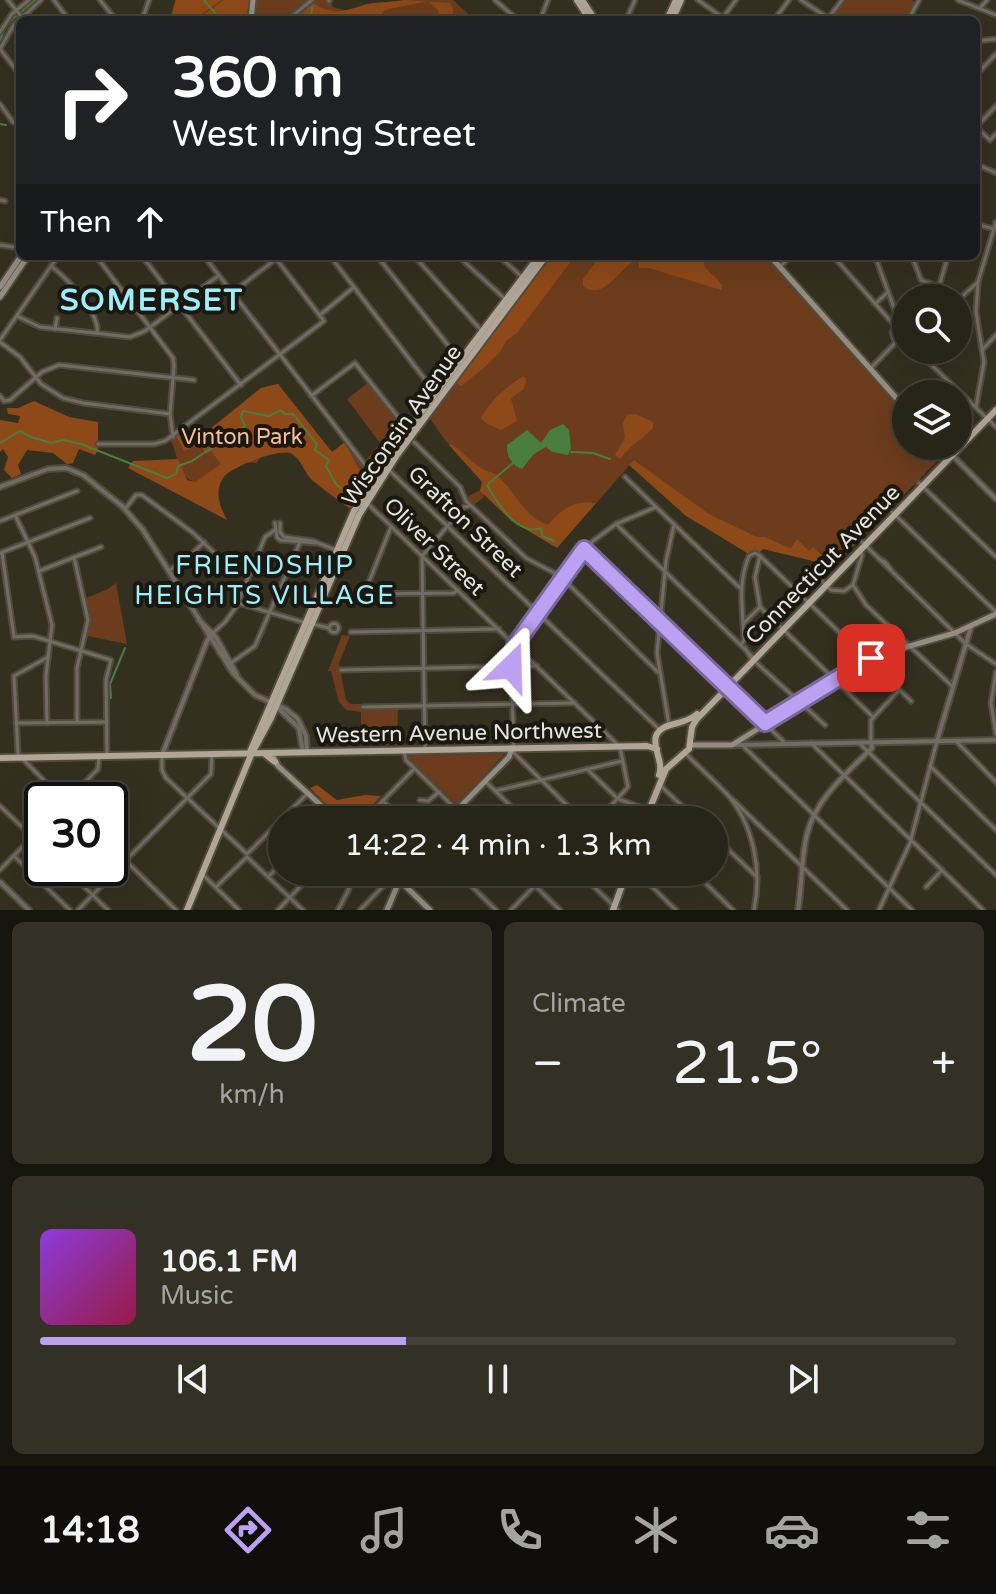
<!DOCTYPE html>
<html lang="en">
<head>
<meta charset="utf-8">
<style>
  body { margin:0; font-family:"Varela Round",sans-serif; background:#333025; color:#f1f3f6; height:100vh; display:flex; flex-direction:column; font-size:30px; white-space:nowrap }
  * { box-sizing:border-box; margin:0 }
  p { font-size:26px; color:#a4a4a2 }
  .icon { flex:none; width:44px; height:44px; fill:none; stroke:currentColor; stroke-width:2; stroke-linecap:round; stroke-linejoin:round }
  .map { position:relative; height:910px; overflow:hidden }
  .sheet { display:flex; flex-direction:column; gap:12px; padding:12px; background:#15140d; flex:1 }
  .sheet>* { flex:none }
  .guide { position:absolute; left:16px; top:16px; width:964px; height:244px; border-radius:12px; box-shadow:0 8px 32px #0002,0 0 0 2px #434137; background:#202124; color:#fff; overflow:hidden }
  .controls { position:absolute; left:892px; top:284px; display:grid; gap:16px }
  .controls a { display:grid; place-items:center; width:80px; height:80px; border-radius:50%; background:#272418; box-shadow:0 8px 32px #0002,0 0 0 2px #434137; font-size:40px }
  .speed { position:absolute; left:24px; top:782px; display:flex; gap:16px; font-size:40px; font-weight:700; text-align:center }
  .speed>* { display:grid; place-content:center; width:104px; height:104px; border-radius:50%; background:#272418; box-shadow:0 8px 32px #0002,0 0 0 2px #434137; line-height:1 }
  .speed .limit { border:4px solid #111; border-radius:12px; background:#fff; color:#111 }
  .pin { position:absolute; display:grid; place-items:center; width:68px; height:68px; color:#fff; margin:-34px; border-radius:16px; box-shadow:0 4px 12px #0006 }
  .me { position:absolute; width:88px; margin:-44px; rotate:22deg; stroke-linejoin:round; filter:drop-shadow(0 0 6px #0008) }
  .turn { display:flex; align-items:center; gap:28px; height:168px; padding:0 24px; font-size:36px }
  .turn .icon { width:104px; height:104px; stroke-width:2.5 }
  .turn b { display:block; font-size:56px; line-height:68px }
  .then { display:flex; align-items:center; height:76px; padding:0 24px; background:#0003; gap:16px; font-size:30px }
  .big { font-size:60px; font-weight:600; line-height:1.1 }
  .sheet .widget { flex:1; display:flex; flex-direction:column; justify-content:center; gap:12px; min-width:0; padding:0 28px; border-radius:12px; background:#333025 }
  .sheet .dial { align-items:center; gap:0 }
  .dial b { font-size:104px; line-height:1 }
  .song { display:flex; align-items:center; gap:24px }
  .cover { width:96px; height:96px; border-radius:12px; background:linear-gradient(135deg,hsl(270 70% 55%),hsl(340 70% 35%)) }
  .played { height:8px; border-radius:4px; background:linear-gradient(90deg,#bca0f2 40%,#434137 40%) }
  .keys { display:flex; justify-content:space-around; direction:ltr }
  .heat { display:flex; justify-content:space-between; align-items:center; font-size:44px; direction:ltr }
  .sheet .tiles { flex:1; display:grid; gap:12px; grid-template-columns:1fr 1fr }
  .widget:last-child { grid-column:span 2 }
  .trip { position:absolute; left:268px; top:806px; width:460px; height:80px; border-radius:40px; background:#272418; box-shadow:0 8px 32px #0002,0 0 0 2px #434137; font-weight:600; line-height:80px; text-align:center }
  .menu { display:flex; height:128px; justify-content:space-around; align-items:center; background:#100e0a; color:#a4a4a2 }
  .menu .icon { width:56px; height:56px }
  .menu .selected { color:#bca0f2 }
  .menu b { font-size:36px; color:#f1f3f6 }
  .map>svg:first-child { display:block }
</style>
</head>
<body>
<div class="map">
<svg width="996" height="910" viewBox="0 0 996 910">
  <rect width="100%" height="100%" fill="#343020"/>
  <g fill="#6c3c1c">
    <path d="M175,0H329L333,7L347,11L366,4L405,0H453L475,20H383L381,18L377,20H170Z"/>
    <path d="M845,0H912L915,3L905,20L833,18Z"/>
    <path d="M550,256H767L906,413V446H938L945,453L835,565L747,544L634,460L557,548L512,521L483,494L484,497L474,505L467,497L480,490L483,482L445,440L428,416Z"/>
    <path d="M369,382L404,428L375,471L366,460L380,443L347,399Z"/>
    <path d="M278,384L327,447L333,452L345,442L371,476L362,491L346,484L318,457L270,442L257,463L228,462L195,482C176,476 179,456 171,441L178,435L185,448L205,444L261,388Z"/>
    <path d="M116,583L127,644L87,636L90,617L86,598L106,590Z"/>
    <path d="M342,635L350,636L339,663L346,700L351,704H361V708H398L397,745H361V712L346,710L339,702L331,671H328Z"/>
    <path d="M504,754L457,805L408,758V755Z"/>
  </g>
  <g fill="#8e4918">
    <path d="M176,0H222L193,20H170Z"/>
    <path d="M224,0H249L246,20H196Z"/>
    <path d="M405,0L450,3L453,9V20H441L438,10L428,1L385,10L377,20H294L313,3C335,17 344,10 365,5C378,1 392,3 405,0Z"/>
    <path d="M550,256H575L517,333L506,341L500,352L485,367L461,386L455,382Z"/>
    <path d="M600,256H704C700,271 717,274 722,286L721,290L649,268H639V263L636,260C619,268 604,302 583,286V279Z"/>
    <path d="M523,376L526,379C525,395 518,390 511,399L517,421L501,430L487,424L481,418C492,399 505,388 523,376Z"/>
    <path d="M278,384L332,452L345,442L366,484L351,509C346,506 316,484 311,479C304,472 301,459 292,454C281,447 230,467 223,478C214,492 220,507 227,520L128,468L133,461L178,459L187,480L195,482L221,464L211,451L206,454L200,444L184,451L176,436L182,431L189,441H195L261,388Z"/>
    <path d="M34,401L69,417L98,422V450L95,455L79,449L73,463L67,464L53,453L27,450L18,465L21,474L12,478L4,470L8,457L3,449L0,452V420L18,423L20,416L8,414L7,408H18Z"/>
    <path d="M636,414L653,422V428C643,439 628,447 620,459L615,455L625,438L623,423L627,415Z"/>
    <path d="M451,444C462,451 470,461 481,468C487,472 492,471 498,476C516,492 523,516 548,525C560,510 575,499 596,503L557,548L512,521L480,491L482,482L449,445Z"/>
    <path d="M634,460L709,514L757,537H765L787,547L791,548L797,539L809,551L813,547L822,556L817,562L763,549L759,553L755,551L749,554L686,516L629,465Z"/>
    <path d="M317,785L337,800L365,795L381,796L361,818L342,809L333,811L310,788Z"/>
  </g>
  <path fill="#497e3e" d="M563,424L569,430L571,448L568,455L552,452L546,447L534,454L522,469C512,466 506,455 507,445L527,430L541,443L550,430Z"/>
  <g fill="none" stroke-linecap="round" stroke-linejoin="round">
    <g stroke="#497e3e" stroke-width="2">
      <path d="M204,0L221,20"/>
      <path d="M21,12L35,0"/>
      <path d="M311,20L312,7"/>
      <path d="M0,40L6,26L16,16"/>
      <path d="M0,124L6,125"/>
      <path d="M0,443L20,431L31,437L51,443L63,440L81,444L167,478L176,474L178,466L192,461L245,426L241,417L243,411L269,416L281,410L285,414H293L317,444L315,450L329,460L326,466L336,484L355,501"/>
      <path d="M571,452L593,453L610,459"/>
      <path d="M513,463L487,485C497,502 517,537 541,528L542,536L554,541"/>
      <path d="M111,698L110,684L125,648"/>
    </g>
    <defs>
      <g id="minor">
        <path d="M8,0L24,20"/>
        <path d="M54,0L69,20"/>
        <path d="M100,0L116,20"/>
        <path d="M495,0L518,20"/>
        <path d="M698,0L726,20"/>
        <path d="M801,0L831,20"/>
        <path d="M958,0L996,15"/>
        <path d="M329,1L330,0"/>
        <path d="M980,8L987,0"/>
        <path d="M142,20L149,0"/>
        <path d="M287,20L312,0"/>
        <path d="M540,20L548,0"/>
        <path d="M626,20L635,0"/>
        <path d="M721,20L736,0"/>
        <path d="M774,20L789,0"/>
        <path d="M827,20L842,0"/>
        <path d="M908,20L919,0"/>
        <path d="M0,32L12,14L29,0"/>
        <path d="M976,41L996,39"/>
        <path d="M0,49L13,26L41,0"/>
        <path d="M0,49L20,75"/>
        <path d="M976,75L996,54"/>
        <path d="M0,104L13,122L20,123"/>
        <path d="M976,127L996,106"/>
        <path d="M976,127L990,140L996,134"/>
        <path d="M976,164L996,173"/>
        <path d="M0,200L5,201"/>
        <path d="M976,224L994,229"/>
        <path d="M0,245L13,247"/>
        <path d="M96,256L173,358L174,366L170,414L173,437"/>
        <path d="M142,256L241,385"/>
        <path d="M204,256L376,479"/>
        <path d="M330,256L434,391"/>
        <path d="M377,256L459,359"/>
        <path d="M414,256L481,330"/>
        <path d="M458,256L504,298"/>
        <path d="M499,256L521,276"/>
        <path d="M833,256L895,326"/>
        <path d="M875,256L900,324"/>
        <path d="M912,256L921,280L941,288L952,298"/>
        <path d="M382,262L390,256"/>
        <path d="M51,266C68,279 100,313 97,333"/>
        <path d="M780,267L791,256"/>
        <path d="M233,292L276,259"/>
        <path d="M926,298L940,283L948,256"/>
        <path d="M958,300L978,282"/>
        <path d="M875,304L887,293"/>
        <path d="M320,315L354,287"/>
        <path d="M17,316L40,327L130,337L145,331L218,276"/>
        <path d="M906,324L897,325L892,332L895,342L906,344"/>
        <path d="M55,329L57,318"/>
        <path d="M0,340L58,256"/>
        <path d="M0,342L20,357L41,384L63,398L83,403L170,414"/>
        <path d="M983,349L996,335"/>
        <path d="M916,350L996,427"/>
        <path d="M870,369L895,343"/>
        <path d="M0,396L4,401L10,400L42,372L59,365L194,380"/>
        <path d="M311,396L355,363L409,431"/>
        <path d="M976,407L984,362L976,312L978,282L996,222"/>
        <path d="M414,442L460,487L466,501L526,558L560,576L658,672"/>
        <path d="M98,444H154L165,441L324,321L274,256"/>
        <path d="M389,470L660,730"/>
        <path d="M625,477L740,588"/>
        <path d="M919,483L996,557"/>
        <path d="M368,504L620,747L628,787L598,820"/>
        <path d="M125,509L136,495H142L192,532L224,562L250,574"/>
        <path d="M892,512L996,612"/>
        <path d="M15,515L35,557L52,625L46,675L47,723"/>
        <path d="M0,521L77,491"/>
        <path d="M275,523L277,537L280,540L316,543"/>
        <path d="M280,523V532"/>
        <path d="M616,524L755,659"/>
        <path d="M391,527L364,594L454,593L458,590"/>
        <path d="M280,532L284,537L313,541L336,550"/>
        <path d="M862,542L966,644L996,664"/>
        <path d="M585,549L786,744"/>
        <path d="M0,553L90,518"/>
        <path d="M2,553L14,637L33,636L111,660L106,680L107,756"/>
        <path d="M760,556L911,701"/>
        <path d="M74,557L88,620L77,668V722"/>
        <path d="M879,559L885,562L891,570"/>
        <path d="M819,563V578L831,590L844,591L853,585"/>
        <path d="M170,570L188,558L204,542"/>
        <path d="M39,571L101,547"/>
        <path d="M853,585L866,605L952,686"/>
        <path d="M853,585L862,555L861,550"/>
        <path d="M238,603L306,623"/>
        <path d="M760,607L873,717"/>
        <path d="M760,607L755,577L760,556"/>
        <circle cx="334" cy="628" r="4.5"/>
        <path d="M313,624L329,628"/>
        <path d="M743,624L760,607"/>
        <path d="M351,632L499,629"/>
        <path d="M213,633L225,622L236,607L265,537L275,530"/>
        <path d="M741,645L744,640C743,610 737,584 749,556L755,553L760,556"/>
        <path d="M745,648L751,658L825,725"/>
        <path d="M48,657L14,676L18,754L63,800"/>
        <path d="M231,663L255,646L301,540"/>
        <path d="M341,670L537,666"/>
        <path d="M996,672L991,703L996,734"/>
        <path d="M363,707L575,703"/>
        <path d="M16,723L107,722"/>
        <path d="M669,725L657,653L666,561L674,525"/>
        <path d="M871,742V720L899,690"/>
        <path d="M957,742L996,782"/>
        <path d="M811,743L983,910"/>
        <path d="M860,744L996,875"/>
        <path d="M742,745L912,910"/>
        <path d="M425,750L422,556L464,507L469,506"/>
        <path d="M404,751L406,760L467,820"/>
        <path d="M686,754C699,767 713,780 726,793C754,824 762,871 754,910"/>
        <path d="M162,755V770L166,778L247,854"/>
        <path d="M930,766L996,830"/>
        <path d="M587,769L618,799L649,810"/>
        <path d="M485,781L525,820"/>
        <path d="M661,786L697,820"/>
        <path d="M495,791L622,761"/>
        <path d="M732,799L847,910"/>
        <path d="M68,800L98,769L99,756"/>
        <path d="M420,800L428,801L439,792"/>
        <path d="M383,801L403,820"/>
        <path d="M0,806L42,846"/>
        <path d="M400,817H448"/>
        <path d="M364,820L414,769"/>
        <path d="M582,820L514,753L511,655L515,645L573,563L593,541L616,524L656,507"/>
        <path d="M714,836L757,877"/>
        <path d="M247,854L308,793"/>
        <path d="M14,856L70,910"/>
        <path d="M65,868L108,910"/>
        <path d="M0,870L42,827"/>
        <path d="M457,872L496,910"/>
        <path d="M521,872L560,910"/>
        <path d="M579,872L618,910"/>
        <path d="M637,872L676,910"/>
        <path d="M694,872L733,910"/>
        <path d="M202,874L239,910"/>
        <path d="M268,877L282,863"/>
        <path d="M216,887L247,857L303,910"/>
        <path d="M926,887L942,870"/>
        <path d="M78,910L124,863V859L110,846"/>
        <path d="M176,910L127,862V859L211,774L212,754"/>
        <path d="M278,910L314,872"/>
        <path d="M338,910L348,891L354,872"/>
        <path d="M360,910L394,875"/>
        <path d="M511,910L548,872"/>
        <path d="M879,910L910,843L937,741"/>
      </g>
      <g id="tertiary">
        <path d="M953,456L996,499"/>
        <path d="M0,487L48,469L66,468L83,475L122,506L143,530L233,673L255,695L286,709L298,719L306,736L307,753"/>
        <path d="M199,620L216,637L237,675"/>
        <path d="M276,706L299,728L303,753"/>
        <path d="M937,741L971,627"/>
        <path d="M734,745L996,740"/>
        <path d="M162,755L207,641L213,633"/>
        <path d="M0,882L29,910"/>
        <path d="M798,910C802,885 801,859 807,834C816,798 847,773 872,748L871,742"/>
      </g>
      <g id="secondary">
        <path d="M251,20L253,0"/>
        <path d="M770,256L906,409"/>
        <path d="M0,287L21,256"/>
        <path d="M0,297L28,256"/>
        <path d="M943,446L952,455"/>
        <path d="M690,745H732L875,656L955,633L996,614"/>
        <path d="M274,758L278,766L337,820"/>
        <path d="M447,820L509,757L512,748"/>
        <path d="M391,872L430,910"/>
        <path d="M387,910L403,872"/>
      </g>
      <g id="primary">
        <path d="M577,0L590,20"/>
        <path d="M582,0L595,20"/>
        <path d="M667,20L676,0"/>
        <path d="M672,20L681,0"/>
        <path d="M250,752L354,511L420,414L539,256"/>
        <path d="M266,755L275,762"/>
        <path d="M0,758L647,746L657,749"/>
        <path d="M659,775C664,761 652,749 656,736C662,721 685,726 697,714"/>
        <path d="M645,820L666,769L689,749L692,727L696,720L996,410"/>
        <path d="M187,910L251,755L271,718L359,515L397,455L546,256"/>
        <path d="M613,910L627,872"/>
      </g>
    </defs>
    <use href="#minor" stroke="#514d3e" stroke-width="7"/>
    <use href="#tertiary" stroke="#514d3e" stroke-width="8"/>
    <use href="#secondary" stroke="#514d3e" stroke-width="9"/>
    <use href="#primary" stroke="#514d3e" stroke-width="10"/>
    <use href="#minor" stroke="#716b64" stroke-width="3"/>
    <use href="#tertiary" stroke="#716b64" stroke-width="4"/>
    <use href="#secondary" stroke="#958c81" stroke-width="5"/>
    <use href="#primary" stroke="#b0a597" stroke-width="6"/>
  </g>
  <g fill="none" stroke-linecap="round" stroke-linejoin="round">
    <defs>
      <path id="route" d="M511,667L515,645L584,549L765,723L871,658"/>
    </defs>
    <use href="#route" stroke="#7a689d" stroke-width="20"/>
    <use href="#route" stroke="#bca0f2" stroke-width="14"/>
  </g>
  <g text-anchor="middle" stroke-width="8" stroke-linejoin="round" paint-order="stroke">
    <g font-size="22" fill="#e7e5db" stroke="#1a1811">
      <text transform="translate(401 425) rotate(-55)" y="8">Wisconsin Avenue</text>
      <text transform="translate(466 521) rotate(44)" y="8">Grafton Street</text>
      <text transform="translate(435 546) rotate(44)" y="8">Oliver Street</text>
      <text transform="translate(822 564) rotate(-46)" y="8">Connecticut Avenue</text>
      <text transform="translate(459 732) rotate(-1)" y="8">Western Avenue Northwest</text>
    </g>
    <g font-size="22" fill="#f9bd99" stroke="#1a1811">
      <text x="242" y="444">Vinton Park</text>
    </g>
    <g font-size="26" letter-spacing="2" fill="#9feffa" stroke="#1a1811">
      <text x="265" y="574">FRIENDSHIP<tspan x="265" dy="30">HEIGHTS VILLAGE</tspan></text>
    </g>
    <g font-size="30" font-weight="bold" letter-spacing="2" fill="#9feffa" stroke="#1a1811">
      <text x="152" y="310">SOMERSET</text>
    </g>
  </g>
</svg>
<div class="controls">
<a><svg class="icon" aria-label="search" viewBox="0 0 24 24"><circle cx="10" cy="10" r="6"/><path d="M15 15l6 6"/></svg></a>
<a><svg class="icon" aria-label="layers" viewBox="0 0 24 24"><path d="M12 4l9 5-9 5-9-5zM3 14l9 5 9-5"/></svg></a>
</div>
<div class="speed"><div class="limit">30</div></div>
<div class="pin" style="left:871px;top:658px;background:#d93025"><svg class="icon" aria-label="arrive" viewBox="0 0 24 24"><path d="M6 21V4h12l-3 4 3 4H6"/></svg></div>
<svg class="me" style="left:511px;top:667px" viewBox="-20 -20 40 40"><path d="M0-17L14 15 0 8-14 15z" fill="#bca0f2" stroke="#fff" stroke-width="4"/></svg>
<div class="trip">14:22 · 4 min · 1.3 km</div>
<div class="guide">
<div class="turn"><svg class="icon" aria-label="right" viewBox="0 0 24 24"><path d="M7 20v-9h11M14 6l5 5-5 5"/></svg><div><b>360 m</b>West Irving Street</div></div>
<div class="then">Then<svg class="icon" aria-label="ahead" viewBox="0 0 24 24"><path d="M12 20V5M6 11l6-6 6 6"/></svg></div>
</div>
</div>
<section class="sheet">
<div class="tiles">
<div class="widget dial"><b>20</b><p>km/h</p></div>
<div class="widget"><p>Climate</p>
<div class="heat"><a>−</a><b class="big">21.5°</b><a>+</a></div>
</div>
<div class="widget">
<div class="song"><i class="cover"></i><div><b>106.1 FM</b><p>Music</p></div></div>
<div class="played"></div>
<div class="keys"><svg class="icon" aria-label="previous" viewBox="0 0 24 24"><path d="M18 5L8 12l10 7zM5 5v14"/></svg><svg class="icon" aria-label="pause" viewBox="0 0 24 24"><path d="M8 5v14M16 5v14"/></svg><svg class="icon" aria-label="next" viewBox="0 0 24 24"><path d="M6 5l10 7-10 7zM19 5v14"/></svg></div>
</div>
</div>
</section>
<nav class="menu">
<b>14:18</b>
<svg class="icon selected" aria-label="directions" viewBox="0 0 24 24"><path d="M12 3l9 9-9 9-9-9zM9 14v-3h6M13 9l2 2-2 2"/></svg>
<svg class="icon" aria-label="music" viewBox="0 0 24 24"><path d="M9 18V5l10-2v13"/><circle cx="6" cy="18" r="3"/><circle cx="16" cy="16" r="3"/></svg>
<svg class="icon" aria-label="phone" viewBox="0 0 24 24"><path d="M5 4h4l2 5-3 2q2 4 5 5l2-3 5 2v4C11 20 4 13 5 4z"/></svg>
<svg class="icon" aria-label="climate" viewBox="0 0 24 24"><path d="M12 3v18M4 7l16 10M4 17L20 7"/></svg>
<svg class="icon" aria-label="car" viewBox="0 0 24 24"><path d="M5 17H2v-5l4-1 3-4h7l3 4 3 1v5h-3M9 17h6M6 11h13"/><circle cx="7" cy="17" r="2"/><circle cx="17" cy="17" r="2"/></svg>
<svg class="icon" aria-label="filters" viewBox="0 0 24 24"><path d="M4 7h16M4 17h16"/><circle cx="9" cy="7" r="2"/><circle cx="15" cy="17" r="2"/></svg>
</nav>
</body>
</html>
